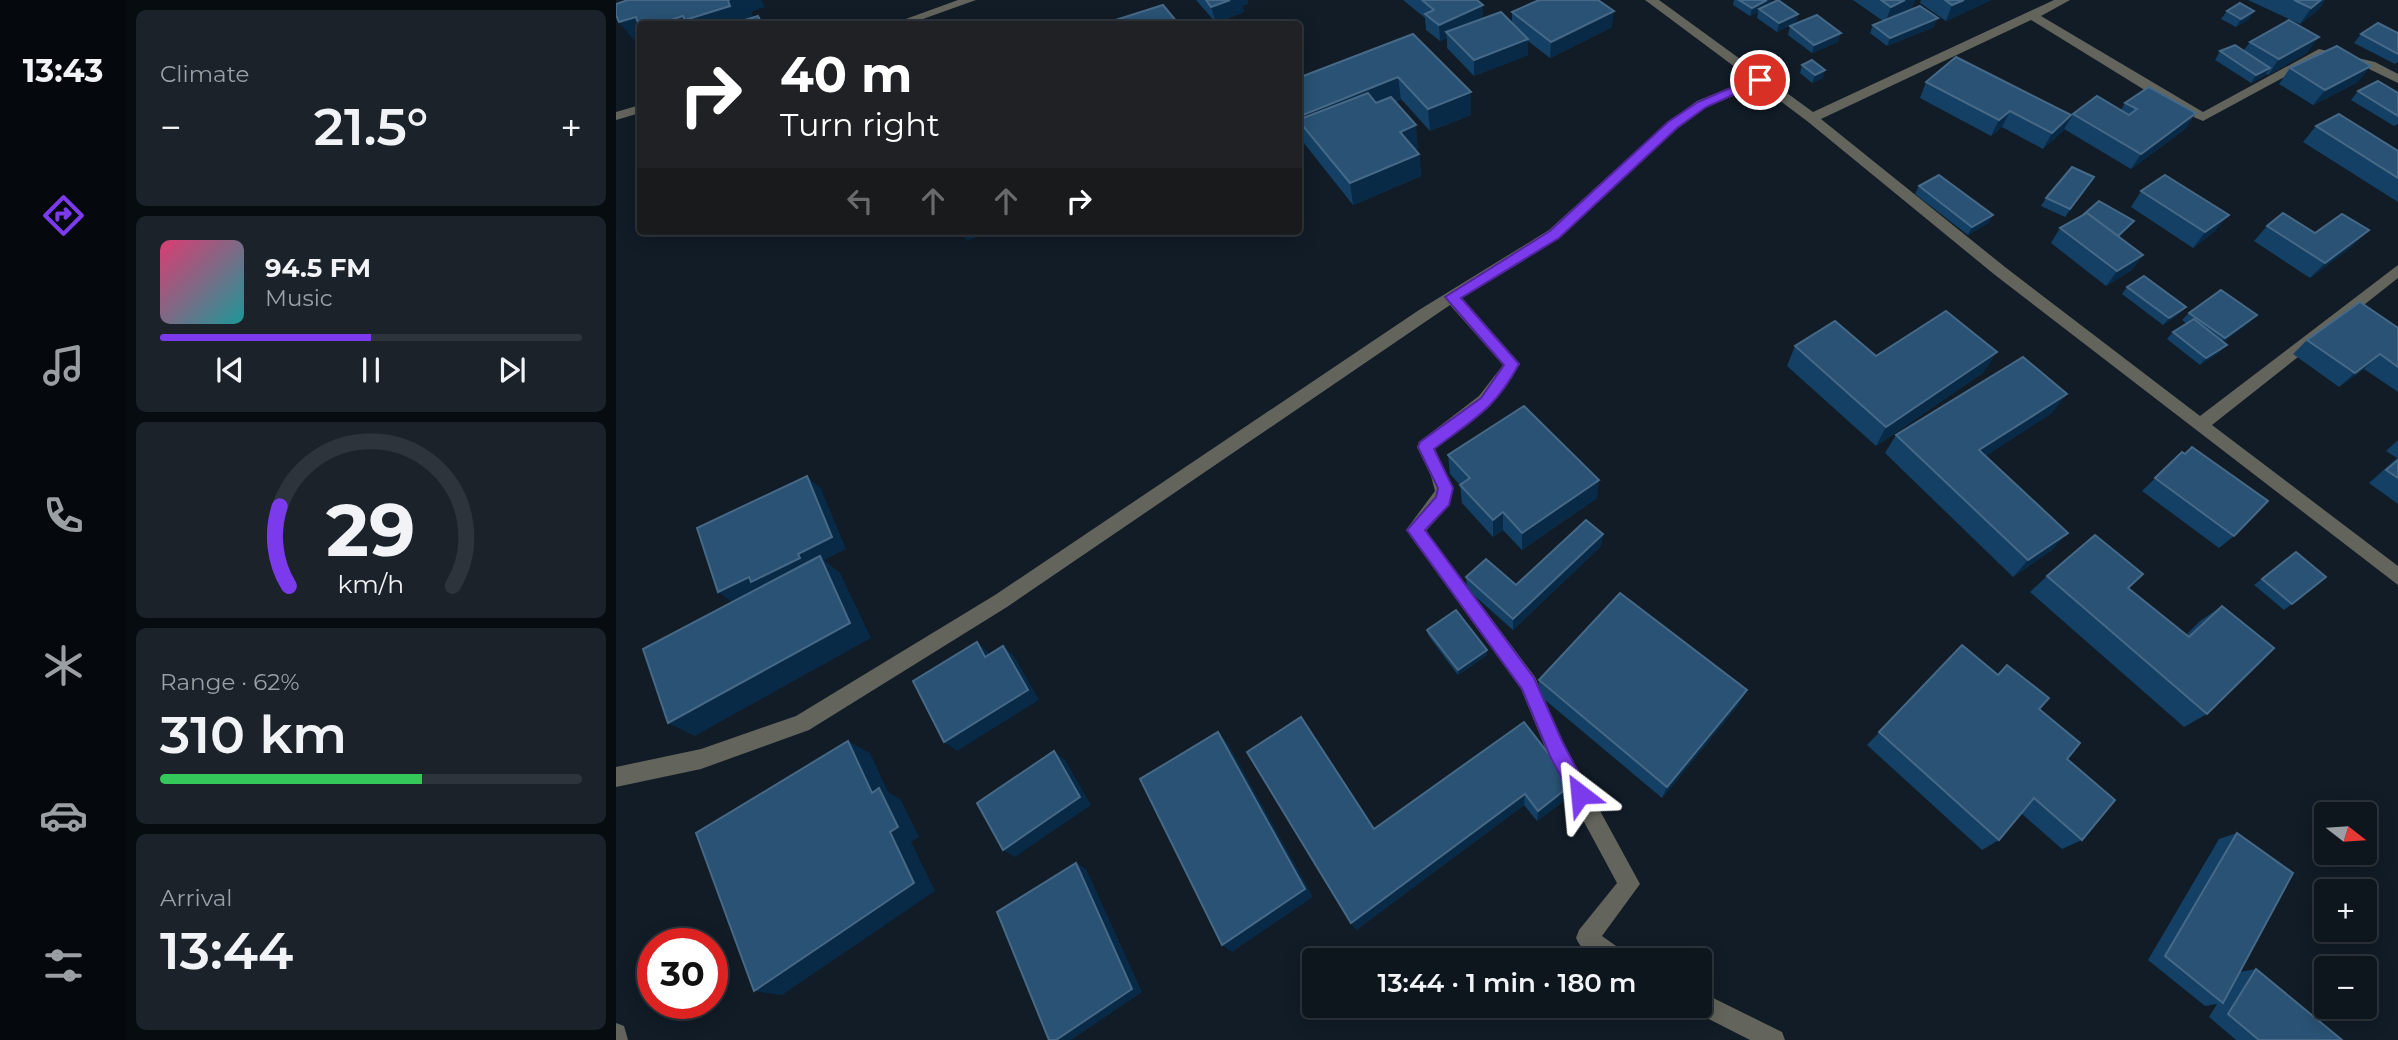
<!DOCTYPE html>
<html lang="en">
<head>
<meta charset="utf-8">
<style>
  body { margin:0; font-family:Montserrat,sans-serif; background:#1b222a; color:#f1f3f6; height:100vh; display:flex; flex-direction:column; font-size:26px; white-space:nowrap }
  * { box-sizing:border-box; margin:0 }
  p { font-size:23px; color:#9a9fa4 }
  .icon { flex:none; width:38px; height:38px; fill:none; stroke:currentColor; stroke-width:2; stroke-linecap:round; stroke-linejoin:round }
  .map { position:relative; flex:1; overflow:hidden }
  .details { display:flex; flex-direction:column; gap:10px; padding:10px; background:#070c10; width:490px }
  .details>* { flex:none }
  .guide { position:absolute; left:21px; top:21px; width:665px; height:214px; border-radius:7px; box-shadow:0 4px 18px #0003,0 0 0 2px #2d343b; background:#202124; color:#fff; overflow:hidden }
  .needle { width:46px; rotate:107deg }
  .fabs { position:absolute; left:1698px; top:802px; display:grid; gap:14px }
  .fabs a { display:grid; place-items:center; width:63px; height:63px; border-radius:7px; background:#0d151d; box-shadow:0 4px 18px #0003,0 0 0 2px #2d343b; font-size:35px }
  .speed { position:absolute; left:21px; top:928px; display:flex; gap:14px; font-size:35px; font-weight:700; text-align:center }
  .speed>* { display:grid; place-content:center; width:91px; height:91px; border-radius:50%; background:#0d151d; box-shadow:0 4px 18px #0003,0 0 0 2px #2d343b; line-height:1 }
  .speed .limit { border:10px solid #d22; background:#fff; color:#111 }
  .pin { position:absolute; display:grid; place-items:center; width:60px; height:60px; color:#fff; margin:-30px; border:4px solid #fff; border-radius:50%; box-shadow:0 2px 7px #0007 }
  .me { position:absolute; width:77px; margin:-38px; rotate:331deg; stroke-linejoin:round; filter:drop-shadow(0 0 5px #0008) }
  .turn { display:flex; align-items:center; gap:24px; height:147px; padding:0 28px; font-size:32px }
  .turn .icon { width:91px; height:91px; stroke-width:2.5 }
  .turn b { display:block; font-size:49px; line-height:60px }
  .lanes { display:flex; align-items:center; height:66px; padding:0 28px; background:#0003; justify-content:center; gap:35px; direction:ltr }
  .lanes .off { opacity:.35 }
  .big { font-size:52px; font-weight:600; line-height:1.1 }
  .details .tile { flex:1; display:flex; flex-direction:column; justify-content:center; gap:10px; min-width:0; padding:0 24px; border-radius:10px; background:#1b222a }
  .details .dial { align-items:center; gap:0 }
  .dial svg { height:182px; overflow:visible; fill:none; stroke:#2d343b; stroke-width:7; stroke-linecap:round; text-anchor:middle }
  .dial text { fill:#f1f3f6; stroke:none }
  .song { display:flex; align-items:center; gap:21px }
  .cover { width:84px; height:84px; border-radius:10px; background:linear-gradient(135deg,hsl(340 70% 55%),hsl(180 70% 35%)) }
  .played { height:7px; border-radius:4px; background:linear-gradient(90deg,#7c3aed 50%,#2d343b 50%) }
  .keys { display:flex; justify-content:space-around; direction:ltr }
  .heat { display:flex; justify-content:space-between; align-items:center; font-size:38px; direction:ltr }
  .charge { height:10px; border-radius:5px; background:linear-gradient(90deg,#34c759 62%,#2d343b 0) }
  .trip { position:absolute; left:686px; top:948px; width:410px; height:70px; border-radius:7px; background:#0d151d; box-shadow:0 4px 18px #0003,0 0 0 2px #2d343b; font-weight:600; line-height:70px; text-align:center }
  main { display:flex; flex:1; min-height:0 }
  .tabs { display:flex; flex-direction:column; width:126px; justify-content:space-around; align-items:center; background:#05080c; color:#9a9fa4 }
  .tabs .icon { width:49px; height:49px }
  .tabs .selected { color:#7c3aed }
  .tabs b { font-size:32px; color:#f1f3f6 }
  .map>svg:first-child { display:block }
</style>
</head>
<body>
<main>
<nav class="tabs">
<b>13:43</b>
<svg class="icon selected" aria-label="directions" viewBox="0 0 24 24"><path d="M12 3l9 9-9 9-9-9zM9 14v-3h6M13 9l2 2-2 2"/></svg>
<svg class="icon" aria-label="music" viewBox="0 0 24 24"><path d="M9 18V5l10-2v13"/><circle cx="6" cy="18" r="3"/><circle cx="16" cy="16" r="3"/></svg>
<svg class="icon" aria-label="phone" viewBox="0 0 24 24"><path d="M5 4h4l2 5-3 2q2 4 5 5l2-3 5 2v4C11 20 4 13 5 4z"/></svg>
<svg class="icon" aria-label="climate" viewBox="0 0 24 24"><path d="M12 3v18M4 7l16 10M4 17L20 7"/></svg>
<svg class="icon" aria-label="car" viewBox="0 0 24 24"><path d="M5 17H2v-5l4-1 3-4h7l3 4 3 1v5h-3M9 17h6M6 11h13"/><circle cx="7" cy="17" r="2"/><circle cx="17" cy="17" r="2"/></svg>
<svg class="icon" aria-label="filters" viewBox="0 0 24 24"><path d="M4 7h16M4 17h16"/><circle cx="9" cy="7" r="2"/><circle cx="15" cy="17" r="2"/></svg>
</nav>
<section class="details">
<div class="tile"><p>Climate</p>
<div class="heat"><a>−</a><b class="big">21.5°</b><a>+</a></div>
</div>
<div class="tile">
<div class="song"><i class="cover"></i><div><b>94.5 FM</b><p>Music</p></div></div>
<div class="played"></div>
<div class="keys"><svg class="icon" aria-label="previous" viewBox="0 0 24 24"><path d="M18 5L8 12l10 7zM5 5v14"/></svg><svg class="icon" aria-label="pause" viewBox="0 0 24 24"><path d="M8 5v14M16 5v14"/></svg><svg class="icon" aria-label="next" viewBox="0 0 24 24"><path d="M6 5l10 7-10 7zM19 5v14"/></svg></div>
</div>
<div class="tile dial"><svg viewBox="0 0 100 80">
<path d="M14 69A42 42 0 1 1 86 69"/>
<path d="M14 69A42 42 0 0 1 10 34" stroke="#7c3aed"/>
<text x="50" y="56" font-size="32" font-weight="700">29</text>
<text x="50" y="72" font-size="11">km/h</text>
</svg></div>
<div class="tile"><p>Range · 62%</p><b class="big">310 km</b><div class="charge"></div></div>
<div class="tile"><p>Arrival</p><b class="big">13:44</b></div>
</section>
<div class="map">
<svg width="1782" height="1040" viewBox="0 0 1782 1040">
  <rect width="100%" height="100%" fill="#111c27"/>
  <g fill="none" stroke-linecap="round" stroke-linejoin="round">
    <g fill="#63645c" fill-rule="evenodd">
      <path d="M342,0H360L293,24H276Z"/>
      <path d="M1029,0H1043L1197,112L1438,0H1454L1425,16L1587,112L1703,49L1759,62L1782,74V83L1751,68L1705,57L1587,121L1561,110L1415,20L1205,119L1389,267L1584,416L1782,265V278L1596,425L1782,566V585L1379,275L1191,121L1143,85L1091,107L1062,128L943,238L846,298L904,364L874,406L819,449L837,491L827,512L810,531L919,677L947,743L1024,884L986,936L1010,953L1013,961C992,961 970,961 960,938L963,930L1001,883L933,757L905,689L790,530L819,491L815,476L801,447L803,442L863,396L887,365L834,305L391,607L193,730L85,769L0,787V767L85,749L180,716L379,595L803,310L933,230L1052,122L1081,101L1135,79Z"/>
      <path d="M24,105V113L0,120V112Z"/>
      <path d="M1083,991L1166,1032L1169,1040H1134L1075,1010L1073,1006H1083Z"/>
      <path d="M0,1023L8,1026L12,1040H0Z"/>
    </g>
  </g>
  <g fill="#134064">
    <path d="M580,0H631L632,4L626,5L628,12L600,23Z"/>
    <path d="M787,0H861L867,5V18L896,23V12L996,27L934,58L912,41V55L858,76L831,48V38L824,41L810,30L809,18Z"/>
    <path d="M1118,0H1155L1154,4L1182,14L1180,22L1161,32L1141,18L1142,12L1134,16L1117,5Z"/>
    <path d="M1237,0H1299L1295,9L1318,27L1271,46L1254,33L1257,25L1267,21Z"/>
    <path d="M1305,0H1375L1330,21L1304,3Z"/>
    <path d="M1632,0H1709L1703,9L1684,24Z"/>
    <path d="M1611,11L1633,19L1620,27L1605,19Z"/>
    <path d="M1174,26L1222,42L1196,53L1172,35Z"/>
    <path d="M1782,33V62L1779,64L1738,43L1745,34Z"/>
    <path d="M797,34L855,115L814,131L785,99L779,102L802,148L799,149L803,154L805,176L737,205L687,142L686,139L682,135V78Z"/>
    <path d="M1634,42L1691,53L1652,75L1650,74L1648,76L1635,83L1599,60L1604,51L1628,50Z"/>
    <path d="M1186,65L1207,78L1196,83L1184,73Z"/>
    <path d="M1674,68L1742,82L1697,105L1663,84Z"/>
    <path d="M1310,82L1455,115L1447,131L1427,149L1386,127L1375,136L1304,98Z"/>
    <path d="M1742,91L1782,93V124L1778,126L1735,100Z"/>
    <path d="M1509,103L1580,113L1569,129L1515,169L1448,129L1457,114L1505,110Z"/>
    <path d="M1700,126L1782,151V202L1687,142Z"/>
    <path d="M1478,177L1449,217L1425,206L1430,198Z"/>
    <path d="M1303,186L1377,215L1372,223L1352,235L1299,194Z"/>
    <path d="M1525,191L1600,230L1577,248L1515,207Z"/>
    <path d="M1518,221L1512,228L1503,237L1516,270L1490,286L1435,243L1444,228Z"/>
    <path d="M1651,226L1738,245L1694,278L1638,241Z"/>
    <path d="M1511,287L1570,307L1563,314L1547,325L1506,294Z"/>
    <path d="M1573,313L1634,322L1607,342L1604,352L1584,365L1551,339L1557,332L1571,324L1566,320Z"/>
    <path d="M1782,328V392L1748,369L1723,387L1677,354L1691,340Z"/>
    <path d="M1179,346L1260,356L1368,372L1260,446L1171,366Z"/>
    <path d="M1436,413L1369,456L1436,550L1397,577L1269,453L1280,435Z"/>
    <path d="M1782,440V504L1753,483L1781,458L1770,451Z"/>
    <path d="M1566,452L1618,536L1603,548L1526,491Z"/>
    <path d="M832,455L981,498L906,550L887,530L877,537L846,503L844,485L834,474Z"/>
    <path d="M987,534L985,546L897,630L851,589L850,577L900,585Z"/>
    <path d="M1680,552L1676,604L1668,610L1638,585Z"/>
    <path d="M1431,576L1512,588L1570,635L1584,621L1606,606L1591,714L1568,727L1414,592Z"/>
    <path d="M811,630L871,655L842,675L812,635Z"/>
    <path d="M1346,645L1381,675L1391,665L1423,709L1451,759L1466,840L1446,849L1405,813L1383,840L1366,850L1251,745Z"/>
    <path d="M923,680L1123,704L1046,798L922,694Z"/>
    <path d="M908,722L954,796L921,821L908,805L740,930L758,829Z"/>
    <path d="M1621,833L1624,972L1640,969L1726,1040H1620L1593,1017L1601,1004L1589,1006L1532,960L1603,839Z"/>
  </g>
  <g fill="#092a46">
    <path d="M113,0H145L149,7L135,12L139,19L128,24H42Z"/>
    <path d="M614,0H631L632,4L626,5L628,12L600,23L595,7Z"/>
    <path d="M1151,0H1155L1153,6L1143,9L1142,12L1134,16L1136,8Z"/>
    <path d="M1289,0H1299L1295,10L1269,23L1275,7Z"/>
    <path d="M1348,0H1375L1330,21L1336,5Z"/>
    <path d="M1705,0H1709L1703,9L1684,24L1695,8Z"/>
    <path d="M867,5V21L830,32L831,38L824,41L823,25Z"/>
    <path d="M998,11L996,27L934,58L935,42Z"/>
    <path d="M1638,11L1633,19L1620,27L1625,19Z"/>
    <path d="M1182,14L1180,22L1161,32L1163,23Z"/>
    <path d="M20,17L24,24V43L21,44L3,22Z"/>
    <path d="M1322,18L1318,27L1271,46L1274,38Z"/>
    <path d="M1225,33L1222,42L1196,53L1198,45Z"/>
    <path d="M1703,37L1691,53L1652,75L1663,59Z"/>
    <path d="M912,39V55L858,76V60Z"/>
    <path d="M1755,66L1742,82L1697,105L1709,90Z"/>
    <path d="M1654,68L1648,76L1635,83L1640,75Z"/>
    <path d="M1209,70L1207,78L1196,83L1199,75Z"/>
    <path d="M782,77L785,99L695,136L682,120V117Z"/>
    <path d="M855,92V115L814,131L812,109Z"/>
    <path d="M1394,111L1386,127L1375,136L1383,120Z"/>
    <path d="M1580,113L1569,129L1515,169L1525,154Z"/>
    <path d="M1455,115L1447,131L1427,149L1436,133Z"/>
    <path d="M800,125L802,148L786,154L784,132Z"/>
    <path d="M803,154L805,176L737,205L734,183Z"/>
    <path d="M1478,177L1473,185L1449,217L1454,209Z"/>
    <path d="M1377,215L1372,223L1352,235L1356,227Z"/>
    <path d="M1613,215L1600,230L1577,248L1589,232Z"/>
    <path d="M1518,221L1512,228L1497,243L1502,236Z"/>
    <path d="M1753,230L1738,245L1694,278L1709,263Z"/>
    <path d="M344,231H374L351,241Z"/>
    <path d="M1527,255L1516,270L1490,286L1501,271Z"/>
    <path d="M1570,307L1563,314L1547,325L1553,318Z"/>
    <path d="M1641,315L1634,322L1602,346L1609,338Z"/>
    <path d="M1611,345L1604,352L1584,365L1590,358Z"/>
    <path d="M1381,352L1368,372L1260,446L1270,427Z"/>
    <path d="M1764,354L1748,369L1723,387L1739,373Z"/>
    <path d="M1451,394L1436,413L1350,469L1363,450Z"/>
    <path d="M191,476L205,489L230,549L208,560L224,573L255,638L79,736L52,723L119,604L102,592L182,554Z"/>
    <path d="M983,480L981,498L906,550V533Z"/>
    <path d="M887,512V530L877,537V520Z"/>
    <path d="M1452,533L1436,550L1397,577L1412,560Z"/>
    <path d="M987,534L985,546L897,630V619Z"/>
    <path d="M361,642L373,653L381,667L369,657Z"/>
    <path d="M387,646L398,656L423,700L341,751L328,742Z"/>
    <path d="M871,650V655L842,675V670Z"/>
    <path d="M1131,690L1123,704L1046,798L1051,787Z"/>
    <path d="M602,732L612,744L697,897L616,952L606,945Z"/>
    <path d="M232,741L254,753L272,792L284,799L303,837L295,842L319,891L166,995L138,991L274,832Z"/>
    <path d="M438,751L449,760L475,805L399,857L387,850Z"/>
    <path d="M956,784L954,796L921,821L922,811Z"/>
    <path d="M909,794L908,805L740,930L735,923Z"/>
    <path d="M460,863L470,869L526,992L455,1040H440Z"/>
  </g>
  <g fill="#295274" stroke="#466987" stroke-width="2">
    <path d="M12,0H113L112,1L114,6L69,20L67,16L42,24H24V29L20,17L3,22L0,15V4Z"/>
    <path d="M590,0H614L595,7Z"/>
    <path d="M806,0H861L867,5L823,25L809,14L818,10Z"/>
    <path d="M923,0H982L998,11L935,42L896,12Z"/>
    <path d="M1123,0H1151L1136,8Z"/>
    <path d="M1162,0L1182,14L1163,23L1143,9Z"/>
    <path d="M1265,0H1289L1275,7Z"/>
    <path d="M1329,0H1348L1336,5Z"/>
    <path d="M1678,0H1705L1695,8Z"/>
    <path d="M1624,3L1638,11L1625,19L1611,11Z"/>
    <path d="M547,5L561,22L554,24H487Z"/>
    <path d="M1304,6L1322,18L1274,38L1257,25Z"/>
    <path d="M885,12L912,39L858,60L830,32Z"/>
    <path d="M1201,15L1225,33L1198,45L1174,26Z"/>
    <path d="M142,16L146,24H116Z"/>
    <path d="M1673,20L1703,37L1663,59L1634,42Z"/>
    <path d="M1762,23L1782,33V54L1745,34Z"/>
    <path d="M797,34L855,92L812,109L782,77L682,117V78Z"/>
    <path d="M1619,45L1654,68L1640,75L1604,51Z"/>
    <path d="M1721,46L1755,66L1709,90L1674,68Z"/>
    <path d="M1340,57L1455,115L1436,133L1394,111L1383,120L1310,82Z"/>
    <path d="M1196,60L1209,70L1199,75L1186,65Z"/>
    <path d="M1762,81L1782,93V116L1742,91Z"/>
    <path d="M1533,87L1580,113L1525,154L1457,114L1481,96L1513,115L1521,109L1509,103Z"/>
    <path d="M752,93L760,103L775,97L800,125L784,132L803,154L734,183L682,120Z"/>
    <path d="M1723,114L1782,151V178L1700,126Z"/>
    <path d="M1456,167L1478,177L1454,209L1430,198Z"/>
    <path d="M1323,175L1377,215L1356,227L1303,186Z"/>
    <path d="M1549,175L1613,215L1589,232L1525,191Z"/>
    <path d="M1483,201L1518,221L1502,236L1471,213L1467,215Z"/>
    <path d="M1471,213L1527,255L1501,271L1444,228Z"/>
    <path d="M1667,213L1699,233L1726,214L1753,230L1709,263L1651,226Z"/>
    <path d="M1528,276L1570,307L1553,318L1511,287Z"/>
    <path d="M1605,290L1641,315L1609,338L1573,313Z"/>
    <path d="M1744,302L1782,328V367L1764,354L1739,373L1691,340Z"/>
    <path d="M1330,311L1381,352L1270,427L1179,346L1219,321L1260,356Z"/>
    <path d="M1578,319L1611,345L1590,358L1557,332Z"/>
    <path d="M1407,357L1451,394L1363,450L1452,533L1412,560L1280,435Z"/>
    <path d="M908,406L983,480L906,533L887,512L877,520L844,485L854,478L832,455Z"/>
    <path d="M1576,447L1652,501L1618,536L1539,478L1566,452L1569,454Z"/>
    <path d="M1782,460V478L1770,470Z"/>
    <path d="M191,476L216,537L182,554L184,558L135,582L133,577L102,592L81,528Z"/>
    <path d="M970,520L987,534L897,619L850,577L870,559L900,585Z"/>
    <path d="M1479,535L1527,574L1512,588L1573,637L1606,606L1658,648L1591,714L1431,576Z"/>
    <path d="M1680,552L1710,577L1676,604L1646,579Z"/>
    <path d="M204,556L234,623L52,723L27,649Z"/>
    <path d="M1004,593L1131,690L1051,787L923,680Z"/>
    <path d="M840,610L871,650L842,670L811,630Z"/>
    <path d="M361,642L369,657L387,646L412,690L328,742L297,681Z"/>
    <path d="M1346,645L1382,675L1391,665L1433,698L1423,709L1464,743L1451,759L1499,800L1466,840L1418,798L1383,840L1263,732Z"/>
    <path d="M685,717L758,829L908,722L956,784L922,811L909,794L735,923L631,752Z"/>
    <path d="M602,732L689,889L606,945L524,779Z"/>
    <path d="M232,741L256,793L263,788L282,827L274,832L298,883L138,991L80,833Z"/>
    <path d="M438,751L464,797L387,850L361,803Z"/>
    <path d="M1621,833L1677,873L1607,1003L1549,956Z"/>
    <path d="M460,863L516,989L440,1040H433L381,912Z"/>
    <path d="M1640,969L1726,1040H1643L1612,1014Z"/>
  </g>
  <path fill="#7c3aed" stroke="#51269a" stroke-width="2" d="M1140,77L1150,80L1090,107L1061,128L943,238L845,298L903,364C879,409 858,419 818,449L837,488L833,505L809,530L918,678L947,743L974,794L971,801L964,804L958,801L934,756L906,689L791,530L820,497L822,488L802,447L804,442L865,398L888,365L829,297L934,231L1052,122L1082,102Z"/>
</svg>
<div class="fabs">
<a><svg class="needle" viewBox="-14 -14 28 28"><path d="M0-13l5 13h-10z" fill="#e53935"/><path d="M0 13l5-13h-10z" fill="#9a9fa4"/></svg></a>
<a>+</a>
<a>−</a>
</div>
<div class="speed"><div class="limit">30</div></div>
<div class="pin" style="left:1144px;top:80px;background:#d93025"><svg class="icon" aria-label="arrive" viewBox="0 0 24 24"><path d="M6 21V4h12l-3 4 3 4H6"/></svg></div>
<svg class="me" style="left:964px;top:794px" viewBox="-20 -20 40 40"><path d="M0-17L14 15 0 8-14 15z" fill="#7c3aed" stroke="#fff" stroke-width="4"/></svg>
<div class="trip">13:44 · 1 min · 180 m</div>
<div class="guide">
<div class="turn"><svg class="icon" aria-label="right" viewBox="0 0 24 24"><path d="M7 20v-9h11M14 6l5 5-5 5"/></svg><div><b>40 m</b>Turn right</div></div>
<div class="lanes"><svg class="icon off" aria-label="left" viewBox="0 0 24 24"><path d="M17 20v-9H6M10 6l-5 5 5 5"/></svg><svg class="icon off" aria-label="ahead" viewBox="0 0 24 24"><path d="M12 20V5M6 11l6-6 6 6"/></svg><svg class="icon off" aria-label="ahead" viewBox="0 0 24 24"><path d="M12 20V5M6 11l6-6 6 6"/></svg><svg class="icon" aria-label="right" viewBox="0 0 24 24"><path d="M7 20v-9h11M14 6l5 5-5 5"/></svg></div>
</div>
</div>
</main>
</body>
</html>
